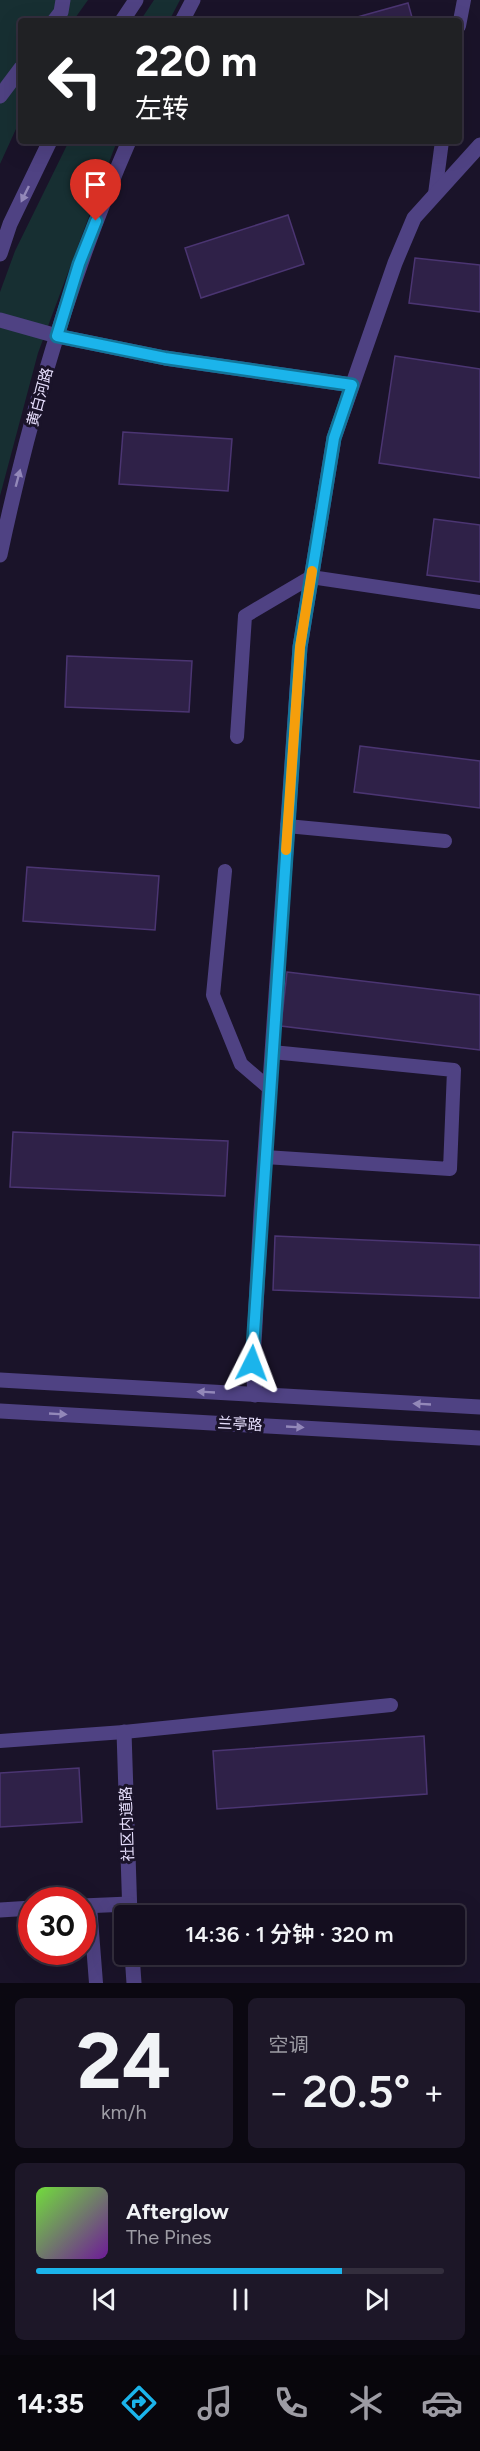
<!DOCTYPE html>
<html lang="zh">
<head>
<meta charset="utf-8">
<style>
  body { margin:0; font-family:Figtree,"Noto Sans SC",sans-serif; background:#1d1728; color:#f1f3f6; height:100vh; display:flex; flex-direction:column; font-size:22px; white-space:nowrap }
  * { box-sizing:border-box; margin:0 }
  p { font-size:20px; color:#9d9ca4 }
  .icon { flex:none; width:33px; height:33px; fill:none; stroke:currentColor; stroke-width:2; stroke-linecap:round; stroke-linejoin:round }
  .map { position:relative; height:1983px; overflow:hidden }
  .side { display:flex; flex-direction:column; gap:15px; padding:15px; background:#0b0811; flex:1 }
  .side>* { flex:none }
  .top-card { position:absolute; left:18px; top:18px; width:444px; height:126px; border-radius:6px; box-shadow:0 6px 24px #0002,0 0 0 2px #332e3d; background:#202124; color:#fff; overflow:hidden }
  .speed { position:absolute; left:18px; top:1887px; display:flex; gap:12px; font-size:30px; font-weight:700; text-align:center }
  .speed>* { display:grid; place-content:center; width:78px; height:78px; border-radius:50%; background:#140e1f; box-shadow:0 6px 24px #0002,0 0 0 2px #332e3d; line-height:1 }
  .speed .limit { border:9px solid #d22; background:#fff; color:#111 }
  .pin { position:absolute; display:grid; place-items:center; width:51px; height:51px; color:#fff; margin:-62px -26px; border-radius:50% 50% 50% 0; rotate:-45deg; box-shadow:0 0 6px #0007 }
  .pin .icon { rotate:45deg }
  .me { position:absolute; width:66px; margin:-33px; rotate:3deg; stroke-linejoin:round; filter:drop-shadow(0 0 4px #0008) }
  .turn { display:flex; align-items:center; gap:21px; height:126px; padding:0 18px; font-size:27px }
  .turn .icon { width:78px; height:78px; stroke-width:2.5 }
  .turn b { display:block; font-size:42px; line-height:51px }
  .big { font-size:45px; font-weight:600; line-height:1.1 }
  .side .tile { flex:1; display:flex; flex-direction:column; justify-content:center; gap:9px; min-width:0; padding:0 21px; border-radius:9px; background:#1d1728 }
  .side .dial { align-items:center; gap:0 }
  .dial b { font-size:78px; line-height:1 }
  .song { display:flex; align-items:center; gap:18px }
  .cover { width:72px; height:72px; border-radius:9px; background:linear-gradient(135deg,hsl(100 70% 55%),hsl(280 70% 35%)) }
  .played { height:6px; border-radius:3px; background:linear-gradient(90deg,#1bb4eb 75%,#332e3d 75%) }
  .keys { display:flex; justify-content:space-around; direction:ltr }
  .heat { display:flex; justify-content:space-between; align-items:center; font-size:33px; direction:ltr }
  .side .tiles { flex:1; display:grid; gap:15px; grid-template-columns:1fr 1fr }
  .tile:last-child { grid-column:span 2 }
  .trip { position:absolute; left:114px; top:1905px; width:351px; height:60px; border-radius:6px; background:#140e1f; box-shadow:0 6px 24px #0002,0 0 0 2px #332e3d; font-weight:600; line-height:60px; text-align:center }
  .tab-bar { display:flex; height:96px; justify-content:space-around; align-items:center; background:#08060c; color:#9d9ca4 }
  .tab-bar .icon { width:42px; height:42px }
  .tab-bar .on { color:#1bb4eb }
  .tab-bar b { font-size:27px; color:#f1f3f6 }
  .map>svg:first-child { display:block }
</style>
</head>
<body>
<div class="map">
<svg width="480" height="1983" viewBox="0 0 480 1983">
  <rect width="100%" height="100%" fill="#1a1329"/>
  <g fill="#172f32">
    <path d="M0,0H88L73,21H21V118L0,164Z"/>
    <path d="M154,0H180L169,21H140Z"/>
    <path d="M69,141H117L38,353L0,496V292L15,251Z"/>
  </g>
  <g fill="#2f2148" stroke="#4b3572" stroke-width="1.5">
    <path d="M408,3L413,21H343Z"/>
    <path d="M288,215L304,264L201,298L185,248Z"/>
    <path d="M415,258L480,265V312L409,303Z"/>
    <path d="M395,356L480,369V478L379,463Z"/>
    <path d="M123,432L232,439L228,491L119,484Z"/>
    <path d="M434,519L480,525V582L427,575Z"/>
    <path d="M67,656L192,661L189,712L65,707Z"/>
    <path d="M360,746L480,761V808L354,792Z"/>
    <path d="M27,867L159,876L155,930L23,921Z"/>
    <path d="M287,972L480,995V1050L281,1026Z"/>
    <path d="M13,1132L228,1141L225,1196L10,1187Z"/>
    <path d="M275,1236L480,1245V1298L273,1290Z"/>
    <path d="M424,1736L427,1794L217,1809L213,1751Z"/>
    <path d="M79,1768L82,1822L0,1827V1773Z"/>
  </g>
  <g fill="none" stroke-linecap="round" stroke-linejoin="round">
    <g stroke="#4f4283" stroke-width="14">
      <path d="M459,26L464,0"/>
      <path d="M435,194L442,141"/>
      <path d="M237,737L245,616L311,577L480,602"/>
      <path d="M287,826L445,841"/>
      <path d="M225,871L213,995L241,1064L269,1088"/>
      <path d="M265,1157L450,1169L454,1070L272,1052"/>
      <path d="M0,1741L124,1732L391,1705"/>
      <path d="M90,1906L96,1983"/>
    </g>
    <g stroke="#4f4283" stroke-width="15">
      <path d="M54,21L61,12L63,0"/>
      <path d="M0,96L21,68"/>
    </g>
    <g stroke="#4f4283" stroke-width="15">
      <path d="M57,336L165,358L352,385"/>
      <path d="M255,1395L253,1363L261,1212L300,647L334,438L395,263L414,218L480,145"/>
      <path d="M124,1732L130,1916"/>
      <path d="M82,1906L129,1904"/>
      <path d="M0,1910L32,1908"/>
      <path d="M132,1954L134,1983"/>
    </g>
    <g stroke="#4f4283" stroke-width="15">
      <path d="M122,21L136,0"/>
      <path d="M182,21L193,0"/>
      <path d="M0,254L10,224L50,141"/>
      <path d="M0,320L57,336"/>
      <path d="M0,555C30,413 71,274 129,141"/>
      <path d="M0,1380L480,1407"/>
      <path d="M0,1411L480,1438"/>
    </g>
  </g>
  <defs><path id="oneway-solid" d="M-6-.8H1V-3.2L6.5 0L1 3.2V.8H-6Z" transform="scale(1.5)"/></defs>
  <g fill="#9388b9">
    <use href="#oneway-solid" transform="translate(25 194) rotate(116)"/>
    <use href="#oneway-solid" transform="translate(18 478) rotate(-75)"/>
    <use href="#oneway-solid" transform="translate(206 1392) rotate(-177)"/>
    <use href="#oneway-solid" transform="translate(422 1404) rotate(-177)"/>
    <use href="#oneway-solid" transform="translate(58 1414) rotate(3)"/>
    <use href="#oneway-solid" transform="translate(295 1427) rotate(3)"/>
  </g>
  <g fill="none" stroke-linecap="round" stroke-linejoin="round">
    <defs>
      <path id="route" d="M96,221L79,264L57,336L165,358L352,385L334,438L300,647L252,1363"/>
    </defs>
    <use href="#route" stroke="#127599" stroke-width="15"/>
    <use href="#route" stroke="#1bb4eb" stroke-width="10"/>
    <path stroke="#f59e0b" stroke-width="10" d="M286,850L300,647L312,571"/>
  </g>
  <g text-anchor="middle" stroke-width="6" stroke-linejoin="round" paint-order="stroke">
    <g font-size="15" fill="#e6defc" stroke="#1a1329">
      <text transform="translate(40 397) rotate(-75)" y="5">黄白河路</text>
      <text transform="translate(240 1424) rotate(3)" y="5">兰亭路</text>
      <text transform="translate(127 1824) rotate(-92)" y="5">社区内道路</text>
    </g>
  </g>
</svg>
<div class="speed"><div class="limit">30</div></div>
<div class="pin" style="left:96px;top:221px;background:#d93025"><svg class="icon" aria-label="arrive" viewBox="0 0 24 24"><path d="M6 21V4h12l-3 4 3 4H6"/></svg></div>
<svg class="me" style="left:252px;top:1363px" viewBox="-20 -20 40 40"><path d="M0-17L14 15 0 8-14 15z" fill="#1bb4eb" stroke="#fff" stroke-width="4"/></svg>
<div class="trip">14:36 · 1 分钟 · 320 m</div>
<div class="top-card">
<div class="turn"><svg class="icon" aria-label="left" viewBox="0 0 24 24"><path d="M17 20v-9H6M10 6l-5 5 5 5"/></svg><div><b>220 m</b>左转</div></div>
</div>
</div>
<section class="side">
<div class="tiles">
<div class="tile dial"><b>24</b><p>km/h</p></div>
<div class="tile"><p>空调</p>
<div class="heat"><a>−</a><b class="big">20.5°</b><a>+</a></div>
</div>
<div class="tile">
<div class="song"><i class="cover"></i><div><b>Afterglow</b><p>The Pines</p></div></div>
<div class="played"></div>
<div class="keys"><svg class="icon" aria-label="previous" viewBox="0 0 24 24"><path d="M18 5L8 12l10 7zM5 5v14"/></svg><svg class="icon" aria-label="pause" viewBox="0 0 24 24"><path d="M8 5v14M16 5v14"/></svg><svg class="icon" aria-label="next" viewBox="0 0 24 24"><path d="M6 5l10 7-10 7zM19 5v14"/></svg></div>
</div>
</div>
</section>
<nav class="tab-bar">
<b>14:35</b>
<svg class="icon on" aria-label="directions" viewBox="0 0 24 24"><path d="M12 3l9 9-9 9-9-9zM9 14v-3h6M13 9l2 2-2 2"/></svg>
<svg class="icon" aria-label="music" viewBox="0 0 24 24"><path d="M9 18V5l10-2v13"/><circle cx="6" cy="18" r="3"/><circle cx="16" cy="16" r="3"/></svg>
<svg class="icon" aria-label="phone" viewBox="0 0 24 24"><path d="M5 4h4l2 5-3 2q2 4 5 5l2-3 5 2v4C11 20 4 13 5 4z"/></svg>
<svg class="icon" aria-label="climate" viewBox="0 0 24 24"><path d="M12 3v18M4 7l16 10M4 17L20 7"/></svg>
<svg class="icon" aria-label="car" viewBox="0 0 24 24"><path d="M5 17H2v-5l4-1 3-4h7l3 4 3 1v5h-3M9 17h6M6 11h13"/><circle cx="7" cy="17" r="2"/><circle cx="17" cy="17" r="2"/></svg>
</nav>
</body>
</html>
